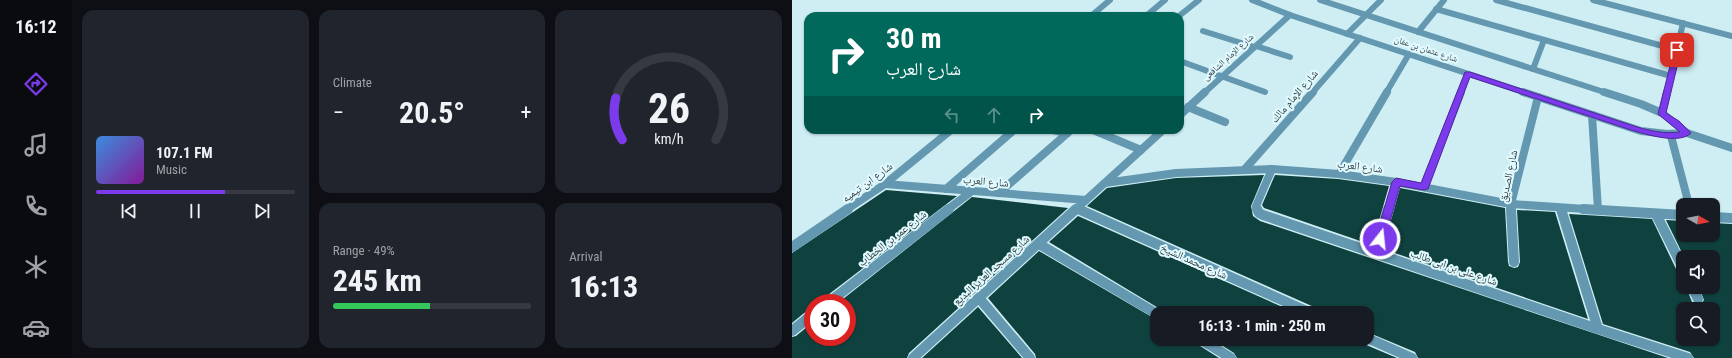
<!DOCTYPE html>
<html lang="en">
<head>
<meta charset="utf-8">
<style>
  body { margin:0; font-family:"Roboto Condensed","Noto Naskh Arabic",sans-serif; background:#20242c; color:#f1f3f6; height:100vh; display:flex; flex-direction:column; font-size:15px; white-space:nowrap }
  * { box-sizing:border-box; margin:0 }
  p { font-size:13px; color:#9ea1a6 }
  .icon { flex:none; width:22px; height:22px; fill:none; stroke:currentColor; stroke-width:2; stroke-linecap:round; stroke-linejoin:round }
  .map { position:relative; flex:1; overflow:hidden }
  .panel { display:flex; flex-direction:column; gap:10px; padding:10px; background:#0d0f14; width:720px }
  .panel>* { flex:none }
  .top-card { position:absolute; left:12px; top:12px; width:380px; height:122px; border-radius:12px; box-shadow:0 1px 3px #0004; background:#00695c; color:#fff; overflow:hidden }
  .needle { width:26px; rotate:99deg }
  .fabs { position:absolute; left:884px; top:198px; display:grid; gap:8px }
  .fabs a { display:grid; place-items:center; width:44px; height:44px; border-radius:8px; background:#171b24; box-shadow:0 1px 3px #0004; font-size:20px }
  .speed { position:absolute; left:12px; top:294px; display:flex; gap:8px; font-size:20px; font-weight:700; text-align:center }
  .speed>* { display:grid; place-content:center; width:52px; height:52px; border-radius:50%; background:#171b24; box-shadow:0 1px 3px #0004; line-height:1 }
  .speed .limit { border:6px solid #d22; background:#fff; color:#111 }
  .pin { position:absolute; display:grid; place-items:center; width:34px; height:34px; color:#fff; margin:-17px; border-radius:8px; box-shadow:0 2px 6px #0006 }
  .me { position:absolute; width:44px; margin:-22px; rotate:16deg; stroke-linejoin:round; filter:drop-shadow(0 0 3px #0008) }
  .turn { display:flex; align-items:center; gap:14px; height:84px; padding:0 16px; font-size:18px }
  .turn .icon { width:52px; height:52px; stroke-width:2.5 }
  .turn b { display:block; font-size:28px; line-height:34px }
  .lanes { display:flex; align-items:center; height:38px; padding:0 16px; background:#0003; justify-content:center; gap:20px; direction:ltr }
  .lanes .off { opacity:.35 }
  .big { font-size:30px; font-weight:700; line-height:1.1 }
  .panel .tile { flex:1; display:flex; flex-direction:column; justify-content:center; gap:6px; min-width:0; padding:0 14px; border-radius:12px; background:#20242c }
  .panel .dial { align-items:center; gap:0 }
  .dial svg { height:104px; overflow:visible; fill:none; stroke:#363941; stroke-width:7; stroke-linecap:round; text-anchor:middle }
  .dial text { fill:#f1f3f6; stroke:none }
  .song { display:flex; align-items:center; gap:12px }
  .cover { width:48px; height:48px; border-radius:6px; background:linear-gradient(135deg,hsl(210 70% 55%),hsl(290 70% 35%)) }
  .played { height:4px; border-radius:2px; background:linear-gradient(90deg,#7c3aed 65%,#363941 65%) }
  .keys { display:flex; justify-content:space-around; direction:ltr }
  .heat { display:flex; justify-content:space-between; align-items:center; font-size:22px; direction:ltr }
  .charge { height:6px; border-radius:3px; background:linear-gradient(90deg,#34c759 49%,#363941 0) }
  .panel .tiles { flex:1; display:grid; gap:10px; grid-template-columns:repeat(3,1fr) }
  .tile:first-child { grid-row:span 2 }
  .trip { position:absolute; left:358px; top:306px; width:224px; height:40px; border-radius:12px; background:#171b24; box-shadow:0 1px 3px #0004; font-weight:700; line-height:40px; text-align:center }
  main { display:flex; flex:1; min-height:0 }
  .menu { display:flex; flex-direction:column; width:72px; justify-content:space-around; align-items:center; background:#090b0e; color:#9ea1a6 }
  .menu .icon { width:28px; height:28px }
  .menu .active { color:#7c3aed }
  .menu b { font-size:18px; color:#f1f3f6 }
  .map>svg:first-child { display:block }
</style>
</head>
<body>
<main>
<nav class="menu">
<b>16:12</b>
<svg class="icon active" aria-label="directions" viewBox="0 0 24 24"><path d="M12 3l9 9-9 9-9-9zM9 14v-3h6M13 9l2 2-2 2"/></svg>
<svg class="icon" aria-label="music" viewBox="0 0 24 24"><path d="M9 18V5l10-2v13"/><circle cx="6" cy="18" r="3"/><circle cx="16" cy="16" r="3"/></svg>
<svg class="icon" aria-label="phone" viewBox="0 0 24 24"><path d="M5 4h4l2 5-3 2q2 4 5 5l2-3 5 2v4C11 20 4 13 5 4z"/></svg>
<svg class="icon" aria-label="climate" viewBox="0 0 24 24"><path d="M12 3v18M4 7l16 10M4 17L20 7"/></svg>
<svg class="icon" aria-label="car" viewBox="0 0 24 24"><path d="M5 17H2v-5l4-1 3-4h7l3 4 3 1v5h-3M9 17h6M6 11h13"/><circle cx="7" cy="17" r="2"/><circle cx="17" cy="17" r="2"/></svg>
</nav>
<section class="panel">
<div class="tiles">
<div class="tile">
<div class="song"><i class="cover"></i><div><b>107.1 FM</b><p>Music</p></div></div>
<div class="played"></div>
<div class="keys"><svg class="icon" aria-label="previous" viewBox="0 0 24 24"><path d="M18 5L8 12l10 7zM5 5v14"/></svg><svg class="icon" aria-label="pause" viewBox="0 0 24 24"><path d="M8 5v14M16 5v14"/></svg><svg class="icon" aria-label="next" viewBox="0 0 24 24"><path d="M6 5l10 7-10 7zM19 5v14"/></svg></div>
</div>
<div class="tile"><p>Climate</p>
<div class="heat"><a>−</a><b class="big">20.5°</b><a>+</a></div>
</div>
<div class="tile dial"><svg viewBox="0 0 100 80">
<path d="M14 69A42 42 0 1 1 86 69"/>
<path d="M14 69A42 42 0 0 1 9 37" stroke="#7c3aed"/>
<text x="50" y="56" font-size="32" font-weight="700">26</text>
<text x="50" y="72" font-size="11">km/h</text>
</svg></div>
<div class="tile"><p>Range · 49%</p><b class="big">245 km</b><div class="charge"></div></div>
<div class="tile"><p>Arrival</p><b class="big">16:13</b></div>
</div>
</section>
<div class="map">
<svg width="940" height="358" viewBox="0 0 940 358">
  <rect width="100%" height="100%" fill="#cfeef4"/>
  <g fill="#0f423f" fill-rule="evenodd">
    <path d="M472,175L459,206L461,216L468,221L876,358H626L623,352L575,332V313H525L522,307L295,206L315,188L384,178Z"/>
    <path d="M483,175L546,179L597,186L580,245L472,208L470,205Z"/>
    <path d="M608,188L713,208L716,262L717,266L722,268L726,267L728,262L725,210L763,212L796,319L591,249Z"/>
    <path d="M94,190L165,196L32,298L30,303H21V308L17,309L0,323V253Z"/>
    <path d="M180,197L276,208L117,353L115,358H0V337L4,336L21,322V337H55V303H46Z"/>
    <path d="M777,214L860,219L885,271L891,274V287H894L900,302L905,305L909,304L912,300L907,287H921V257H892L874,220L891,221V235H921V223L940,224V358H902L898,352L811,324ZM891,309H921V339H891Z"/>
    <path d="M286,216L504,313H371L368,309L257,242Z"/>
    <path d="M247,251L365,320V339H402L405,344L427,358H244L243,354L196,298Z"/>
    <path d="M186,307L230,358H130Z"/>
    <path d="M420,339H569L572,344L605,358H445L442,353Z"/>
  </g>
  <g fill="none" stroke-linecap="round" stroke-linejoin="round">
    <g stroke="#6398b0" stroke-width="6">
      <path d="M460,0L498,15L734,93"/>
      <path d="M528,0L815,93"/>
      <path d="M704,0L885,50"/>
      <path d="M801,0L940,36"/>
      <path d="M644,9L879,76"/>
      <path d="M299,16L318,0"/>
      <path d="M354,16L373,0"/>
      <path d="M387,16L407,0"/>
      <path d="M411,31L462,47"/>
      <path d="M626,32L652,0"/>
      <path d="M555,34L589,0"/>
      <path d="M464,46L498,57"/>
      <path d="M388,61L473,92"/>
      <path d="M741,69L752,40"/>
      <path d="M412,93L498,15"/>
      <path d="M520,93L568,38"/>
      <path d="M594,93L617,54"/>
      <path d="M669,93L676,74"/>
      <path d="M875,93L891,23"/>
    </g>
    <g stroke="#6398b0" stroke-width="8">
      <path d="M731,92L849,131L875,134L895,133"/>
      <path d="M812,92L849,104L870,113L895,133L940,148"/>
      <path d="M396,107L433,122"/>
      <path d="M870,113L875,92"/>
      <path d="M388,115L413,92"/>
      <path d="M800,115L806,210"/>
      <path d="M261,130L275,133"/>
      <path d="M301,130L349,150"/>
      <path d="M879,136L897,205"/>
      <path d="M453,169L521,92"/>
      <path d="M547,174L595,92"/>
      <path d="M313,183L384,173L480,169L547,174L604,182L719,204L808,210"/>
      <path d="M93,184L294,200"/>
      <path d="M632,187L669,92"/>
      <path d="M154,189L222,130"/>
      <path d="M207,193L279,130"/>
      <path d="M769,208L770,210"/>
      <path d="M285,209L288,210"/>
      <path d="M54,210L93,184L159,130"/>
      <path d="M155,210L180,191"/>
      <path d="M283,210L371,130"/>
      <path d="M466,210L464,206L480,169"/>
      <path d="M596,210L604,182"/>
      <path d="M719,210V204L746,97"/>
    </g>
    <g stroke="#6398b0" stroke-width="10">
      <path d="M286,209L519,313"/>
      <path d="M465,209L467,213L471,215L806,329L896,358"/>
      <path d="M719,209L722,262"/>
      <path d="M769,209L806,329"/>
      <path d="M791,209L891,215"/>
      <path d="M864,214L891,268"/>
      <path d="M921,217L940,218"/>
      <path d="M247,244L365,314"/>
      <path d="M0,247L56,209"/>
      <path d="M584,253L596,209"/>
      <path d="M900,287L906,299"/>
      <path d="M187,298L238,358"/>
      <path d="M36,303L157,209"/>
      <path d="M0,331L21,314"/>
      <path d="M575,338L620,358"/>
      <path d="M408,339L439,358"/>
      <path d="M121,358L284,209"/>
    </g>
  </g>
  <path fill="#7c3aed" stroke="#51269a" d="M885,47L889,50L874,113L887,121L899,133C887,145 853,134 839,130L678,77L636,189L632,190L608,186L593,239L592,242H585L583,239L600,182L604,178L629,183L673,72H678L845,127C859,131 873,134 888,132L866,114L882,50Z"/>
  <g text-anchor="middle" stroke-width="4" stroke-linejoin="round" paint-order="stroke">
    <g font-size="9" fill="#303c3e" stroke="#e1faff">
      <text transform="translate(634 49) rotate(18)" y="3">شارع عثمان بن عفان</text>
      <text transform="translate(436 57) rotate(-42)" y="3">شارع الإمام الشافعى</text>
    </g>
    <g font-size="11" fill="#303c3e" stroke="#e1faff">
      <text transform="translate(502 96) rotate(-49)" y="4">شارع الإمام مالك</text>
      <text transform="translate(568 166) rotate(7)" y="4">شارع العرب</text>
      <text transform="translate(716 176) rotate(-78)" y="4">شارع الصديق</text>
      <text transform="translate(194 181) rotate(5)" y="4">شارع العرب</text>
      <text transform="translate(75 182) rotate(-36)" y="4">شارع ابن تيميه</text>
      <text transform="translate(100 238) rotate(-38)" y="4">شارع عمر بن الخطاب</text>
      <text transform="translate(402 261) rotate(24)" y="4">شارع محمد الشيخ</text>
      <text transform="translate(662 267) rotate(19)" y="4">شارع على بن ابى طالب</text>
      <text transform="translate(199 270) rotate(-42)" y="4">شارع مسجد العزيز البديع</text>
    </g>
  </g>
</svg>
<div class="fabs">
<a><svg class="needle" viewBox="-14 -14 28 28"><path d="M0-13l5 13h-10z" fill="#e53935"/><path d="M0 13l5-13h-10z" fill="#9ea1a6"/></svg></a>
<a><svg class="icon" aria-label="sound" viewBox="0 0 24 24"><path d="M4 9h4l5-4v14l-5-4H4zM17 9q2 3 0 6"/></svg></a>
<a><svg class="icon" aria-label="search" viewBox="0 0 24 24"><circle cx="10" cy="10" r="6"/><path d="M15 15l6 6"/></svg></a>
</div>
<div class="speed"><div class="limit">30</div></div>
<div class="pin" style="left:885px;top:50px;background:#d93025"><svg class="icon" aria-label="arrive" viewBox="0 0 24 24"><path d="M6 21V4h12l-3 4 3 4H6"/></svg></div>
<svg class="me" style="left:588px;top:239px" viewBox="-20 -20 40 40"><circle r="17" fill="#7c3aed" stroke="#fff" stroke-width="3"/><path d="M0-11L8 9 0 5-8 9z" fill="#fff"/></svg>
<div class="trip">16:13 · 1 min · 250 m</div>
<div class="top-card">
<div class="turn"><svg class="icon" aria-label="right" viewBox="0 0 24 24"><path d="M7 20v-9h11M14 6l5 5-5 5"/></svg><div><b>30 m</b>شارع العرب</div></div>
<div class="lanes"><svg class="icon off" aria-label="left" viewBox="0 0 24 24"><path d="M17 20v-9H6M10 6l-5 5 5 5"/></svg><svg class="icon off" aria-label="ahead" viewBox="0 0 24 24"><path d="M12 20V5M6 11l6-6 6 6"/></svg><svg class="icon" aria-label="right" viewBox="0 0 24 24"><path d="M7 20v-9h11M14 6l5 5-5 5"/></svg></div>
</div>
</div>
</main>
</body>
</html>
